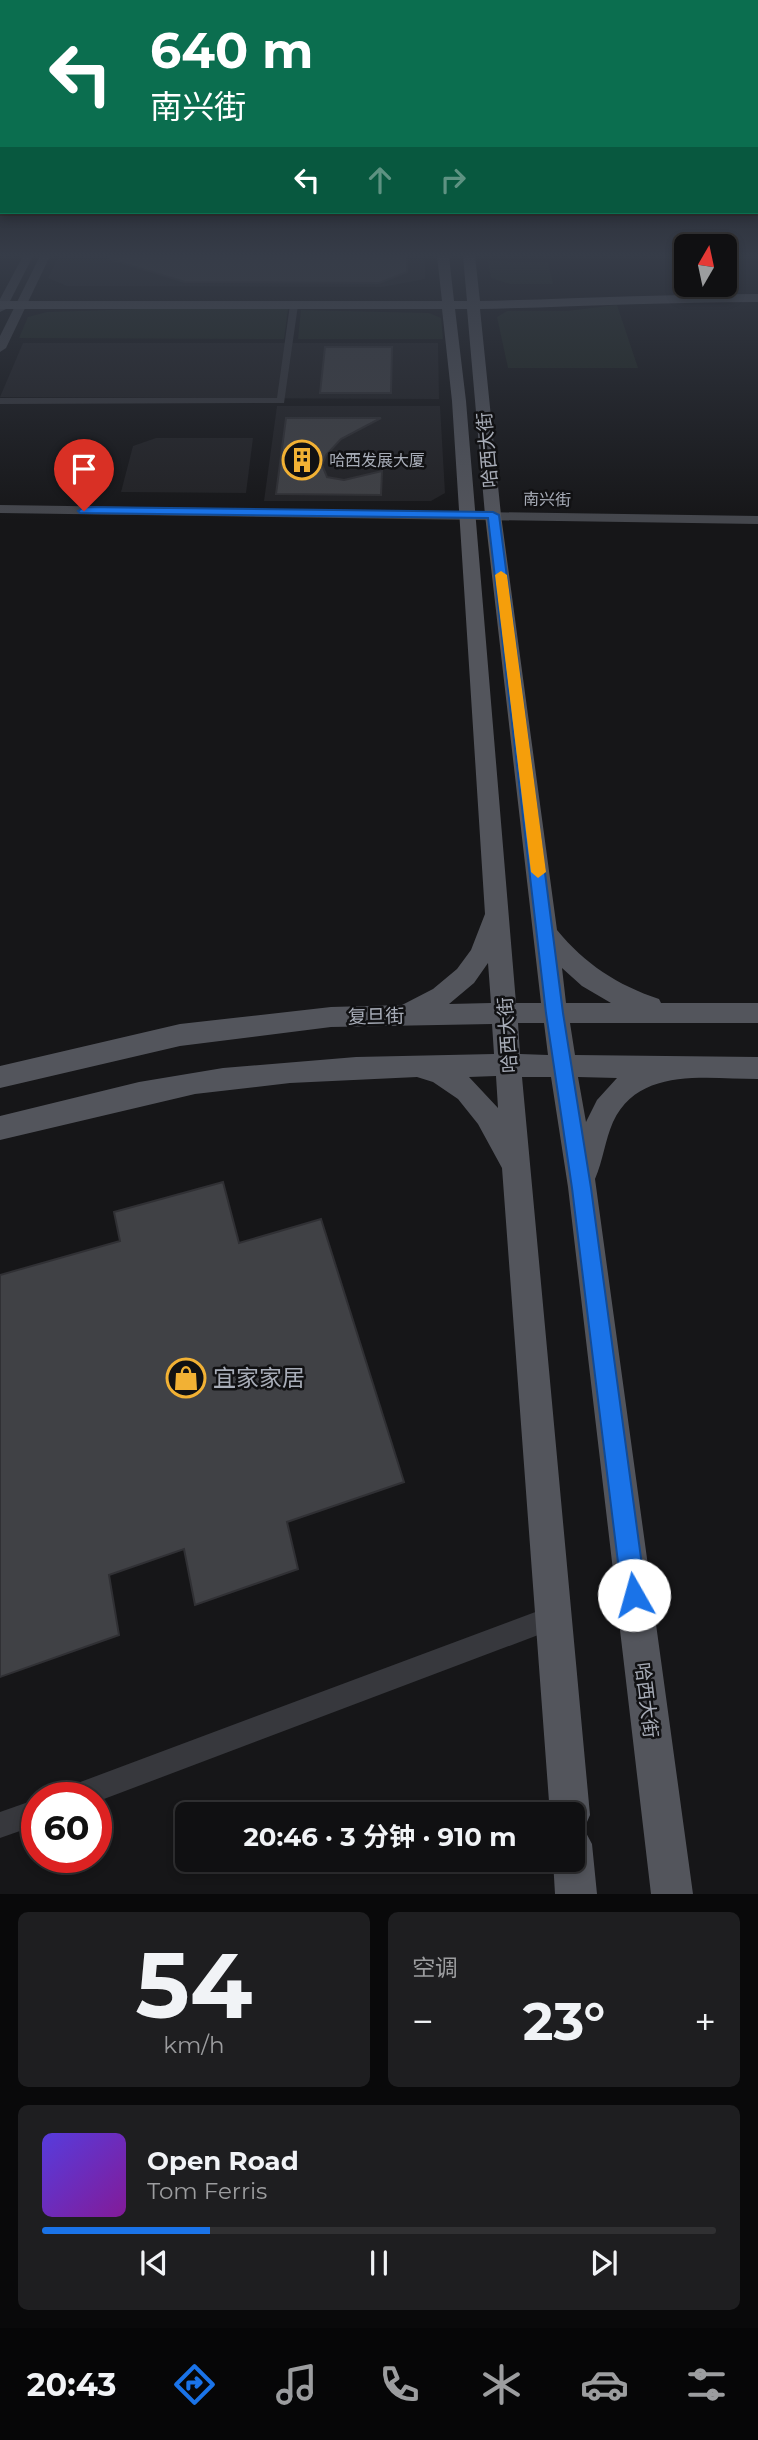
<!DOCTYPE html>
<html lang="zh">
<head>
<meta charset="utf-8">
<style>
  body { margin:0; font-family:Montserrat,"Noto Sans SC",sans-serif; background:#1e1e20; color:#f1f3f6; height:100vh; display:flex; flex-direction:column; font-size:26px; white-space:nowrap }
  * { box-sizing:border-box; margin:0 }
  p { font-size:23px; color:#9c9d9f }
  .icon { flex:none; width:38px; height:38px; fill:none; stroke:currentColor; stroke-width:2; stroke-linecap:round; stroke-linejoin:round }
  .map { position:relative; height:1894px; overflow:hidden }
  .side { display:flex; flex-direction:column; gap:18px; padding:18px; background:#09090a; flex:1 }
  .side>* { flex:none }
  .hud { position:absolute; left:0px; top:0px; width:760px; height:214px; box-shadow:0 4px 10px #0003,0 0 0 2px #303032; background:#0b6e4f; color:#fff; overflow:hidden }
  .needle { width:46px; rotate:9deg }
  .buttons { position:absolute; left:674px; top:234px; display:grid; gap:14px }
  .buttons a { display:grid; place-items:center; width:63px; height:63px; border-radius:10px; background:#101012; box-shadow:0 4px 10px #0003,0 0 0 2px #303032; font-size:35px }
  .speed { position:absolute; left:21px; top:1782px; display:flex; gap:14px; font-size:35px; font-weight:700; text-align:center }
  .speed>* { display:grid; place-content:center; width:91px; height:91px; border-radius:50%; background:#101012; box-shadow:0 4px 10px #0003,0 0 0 2px #303032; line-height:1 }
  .speed .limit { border:10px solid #d22; background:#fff; color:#111 }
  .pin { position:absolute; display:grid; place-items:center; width:60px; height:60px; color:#fff; margin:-72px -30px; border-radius:50% 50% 50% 0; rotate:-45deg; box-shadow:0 0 7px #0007 }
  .pin .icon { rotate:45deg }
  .me { position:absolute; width:77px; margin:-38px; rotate:353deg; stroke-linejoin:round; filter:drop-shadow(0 0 5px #0008) }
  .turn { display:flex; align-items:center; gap:24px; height:147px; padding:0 35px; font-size:32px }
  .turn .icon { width:91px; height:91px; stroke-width:2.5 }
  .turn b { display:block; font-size:49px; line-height:60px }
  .lanes { display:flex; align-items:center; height:66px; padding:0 35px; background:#0003; justify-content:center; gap:35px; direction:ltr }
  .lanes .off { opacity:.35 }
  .big { font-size:52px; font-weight:700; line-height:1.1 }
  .side .tile { flex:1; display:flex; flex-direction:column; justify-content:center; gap:10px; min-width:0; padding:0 24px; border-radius:10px; background:#1e1e20 }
  .side .dial { align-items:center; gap:0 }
  .dial b { font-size:91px; line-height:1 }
  .song { display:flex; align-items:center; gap:21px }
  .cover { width:84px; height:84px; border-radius:10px; background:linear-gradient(135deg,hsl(250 70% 55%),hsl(290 70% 35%)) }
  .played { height:7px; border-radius:4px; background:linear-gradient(90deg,#1a73e8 25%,#303032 25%) }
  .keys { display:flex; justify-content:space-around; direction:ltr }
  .heat { display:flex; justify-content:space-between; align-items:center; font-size:38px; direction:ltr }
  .side .tiles { flex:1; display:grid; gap:18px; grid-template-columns:1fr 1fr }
  .tile:last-child { grid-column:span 2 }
  .trip { position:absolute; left:175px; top:1802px; width:410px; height:70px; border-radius:10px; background:#101012; box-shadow:0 4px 10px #0003,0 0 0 2px #303032; font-weight:700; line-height:70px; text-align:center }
  .dock { display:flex; height:112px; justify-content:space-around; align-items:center; background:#060607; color:#9c9d9f }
  .dock .icon { width:49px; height:49px }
  .dock .current { color:#1a73e8 }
  .dock b { font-size:32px; color:#f1f3f6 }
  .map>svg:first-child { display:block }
</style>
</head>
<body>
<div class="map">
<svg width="758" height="1894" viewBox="0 0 758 1894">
  <rect width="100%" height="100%" fill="#161618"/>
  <g fill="#222225">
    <path d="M59,256H425V279L382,287L67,286L48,278Z"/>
    <path d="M23,343H438L439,399L0,397Z"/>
    <path d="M277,406H440L445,493L431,501H264Z"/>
    <path d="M156,438H253L246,493L121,492L133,446Z"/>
  </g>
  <g fill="#1e261f">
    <path d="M488,261L548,262L553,284H510L491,278Z"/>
    <path d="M617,305L638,368H508L497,317L507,311H567Z"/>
    <path d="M139,309H288L284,339L19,338L28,317L47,312Z"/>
    <path d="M301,310L429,313L441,318L443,339H298Z"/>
  </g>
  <g fill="#404145" stroke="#303034" stroke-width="2">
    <path d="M109,256H407V272L379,283L185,282L109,259Z"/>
    <path d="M325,347H392L391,393H320Z"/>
    <path d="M286,418H381L341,439L326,455L322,465L327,477L344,480L382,471L381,495L276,494Z"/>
    <path d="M223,1182L239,1243L321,1219L404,1482L287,1522L298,1569L195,1605L184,1549L109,1575L119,1635L0,1677V1275L120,1241L114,1212Z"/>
  </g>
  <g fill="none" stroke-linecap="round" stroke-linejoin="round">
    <g fill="#37383d" fill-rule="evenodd">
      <path d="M294,302L298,305L284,403L0,404V398H277L290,305Z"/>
      <path d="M554,1605L562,1609L566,1617L562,1625L554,1629L96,1802V1797H62L66,1788L75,1784Z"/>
      <path d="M37,1799V1825L0,1838V1812Z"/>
    </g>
    <g fill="#45474d" fill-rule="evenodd">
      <path d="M23,256H33L6,309L0,312V299Z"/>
      <path d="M40,256H50L6,348L0,352V336Z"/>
      <path d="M0,505L758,516V524L0,513Z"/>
    </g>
    <path fill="#53555c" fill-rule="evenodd" d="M437,256H449L454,301H467L463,256H475L480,301C573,299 665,294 758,294V302C665,302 573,307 480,309L501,515L557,930C585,964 617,985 659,999L661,1003H758V1023H570L575,1055L758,1057V1079C707,1079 639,1066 613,1122C605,1140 603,1161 595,1179L693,1894H651L568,1187L551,1077H522L590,1815L584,1829L592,1844L597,1894H555L553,1860H572V1815H550L502,1168L478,1124L458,1099L433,1082L417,1077L290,1083L195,1094L0,1140V1116L139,1082L223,1068L356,1057L494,1054L492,1024L331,1027L180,1046L0,1088V1066L180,1024L331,1007L402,1005L433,989L457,969L471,950L485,914L452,401L442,309H0V301H442ZM455,309H467L485,515L541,1003H516L466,401ZM488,963L491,1003L449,1004L474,983ZM562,968L582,986L611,1003H566ZM518,1023H544L548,1055L520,1054ZM496,1076L498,1108L469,1077ZM578,1077L617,1078L597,1100L586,1122Z"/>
  </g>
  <linearGradient id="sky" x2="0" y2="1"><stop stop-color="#0c0c0d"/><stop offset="0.49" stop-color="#363c48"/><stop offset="1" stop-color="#363c48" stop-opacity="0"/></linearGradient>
  <rect width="758" height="521" fill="url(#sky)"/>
  <path fill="#1a73e8" stroke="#114b97" stroke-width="2" d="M84,507L493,512L499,515L563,1013L591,1188L646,1595L642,1603L634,1607L626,1603L622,1595L572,1188L546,1013L488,518L80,513L78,511Z"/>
  <path fill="#f59e0b" d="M501,571L507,575L546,872L538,878L531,872L495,575Z"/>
  <defs>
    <symbol id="building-ring" viewBox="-11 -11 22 22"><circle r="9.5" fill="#111113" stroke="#f2b134" stroke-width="1.5"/><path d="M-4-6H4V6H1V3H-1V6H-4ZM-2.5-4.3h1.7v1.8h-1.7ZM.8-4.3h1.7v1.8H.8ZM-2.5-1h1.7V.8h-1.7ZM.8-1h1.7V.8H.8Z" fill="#f2b134"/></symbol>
    <symbol id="shop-ring" viewBox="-11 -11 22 22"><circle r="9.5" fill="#111113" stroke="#f2b134" stroke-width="1.5"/><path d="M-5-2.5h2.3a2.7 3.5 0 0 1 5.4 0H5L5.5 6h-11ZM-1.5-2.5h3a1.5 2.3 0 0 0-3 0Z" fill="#f2b134"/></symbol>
  </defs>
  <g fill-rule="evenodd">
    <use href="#building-ring" x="280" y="438" width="44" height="44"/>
    <use href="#shop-ring" x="164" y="1356" width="44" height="44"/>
  </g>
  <g text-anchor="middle" stroke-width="5" stroke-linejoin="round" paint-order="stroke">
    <g font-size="16" fill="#a8adb8" stroke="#111113" text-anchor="start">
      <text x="329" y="466">哈西发展大厦</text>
    </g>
    <g font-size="16" fill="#a8adb8" stroke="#111113">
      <text transform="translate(547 499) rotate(1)" y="6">南兴街</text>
    </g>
    <g font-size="19" fill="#a8adb8" stroke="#111113">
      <text transform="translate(487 450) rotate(-95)" y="7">哈西大街</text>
      <text transform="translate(376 1016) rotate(-1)" y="7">复旦街</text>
      <text transform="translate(507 1035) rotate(-94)" y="7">哈西大街</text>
      <text transform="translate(647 1700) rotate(83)" y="7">哈西大街</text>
    </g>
    <g font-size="23" fill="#a8adb8" stroke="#111113" text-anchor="start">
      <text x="213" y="1386">宜家家居</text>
    </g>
  </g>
</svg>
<div class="buttons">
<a><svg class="needle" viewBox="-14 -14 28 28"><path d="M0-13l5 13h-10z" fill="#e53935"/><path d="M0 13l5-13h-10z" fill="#9c9d9f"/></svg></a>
</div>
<div class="speed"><div class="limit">60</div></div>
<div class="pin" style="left:84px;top:511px;background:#d93025"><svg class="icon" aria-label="arrive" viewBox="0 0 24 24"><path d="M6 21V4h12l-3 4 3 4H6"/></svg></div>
<svg class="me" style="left:634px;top:1595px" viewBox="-20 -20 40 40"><circle r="19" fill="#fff"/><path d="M0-13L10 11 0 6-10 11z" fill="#1a73e8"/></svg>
<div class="trip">20:46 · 3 分钟 · 910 m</div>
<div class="hud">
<div class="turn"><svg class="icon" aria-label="left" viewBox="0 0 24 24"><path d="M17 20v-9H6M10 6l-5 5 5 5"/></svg><div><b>640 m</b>南兴街</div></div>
<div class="lanes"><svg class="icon" aria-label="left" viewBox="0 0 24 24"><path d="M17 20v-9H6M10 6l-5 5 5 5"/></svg><svg class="icon off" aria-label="ahead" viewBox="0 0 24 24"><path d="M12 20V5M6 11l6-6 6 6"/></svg><svg class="icon off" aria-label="right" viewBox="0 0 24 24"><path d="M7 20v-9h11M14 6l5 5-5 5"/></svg></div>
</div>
</div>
<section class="side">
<div class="tiles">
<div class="tile dial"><b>54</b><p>km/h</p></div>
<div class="tile"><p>空调</p>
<div class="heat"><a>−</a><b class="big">23°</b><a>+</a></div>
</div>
<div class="tile">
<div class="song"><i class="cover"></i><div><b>Open Road</b><p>Tom Ferris</p></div></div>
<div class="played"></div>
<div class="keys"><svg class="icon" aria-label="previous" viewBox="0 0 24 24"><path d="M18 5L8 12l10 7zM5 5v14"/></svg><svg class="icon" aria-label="pause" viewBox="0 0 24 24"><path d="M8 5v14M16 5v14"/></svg><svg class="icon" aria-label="next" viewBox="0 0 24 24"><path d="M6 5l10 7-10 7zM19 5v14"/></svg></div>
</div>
</div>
</section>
<nav class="dock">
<b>20:43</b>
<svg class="icon current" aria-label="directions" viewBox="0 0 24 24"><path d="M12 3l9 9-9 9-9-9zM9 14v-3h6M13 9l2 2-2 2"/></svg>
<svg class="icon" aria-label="music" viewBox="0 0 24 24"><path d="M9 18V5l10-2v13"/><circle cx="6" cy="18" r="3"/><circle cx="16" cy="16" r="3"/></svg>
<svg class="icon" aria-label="phone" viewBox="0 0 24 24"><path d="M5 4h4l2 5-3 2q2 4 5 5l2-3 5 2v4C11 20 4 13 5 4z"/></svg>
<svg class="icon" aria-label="climate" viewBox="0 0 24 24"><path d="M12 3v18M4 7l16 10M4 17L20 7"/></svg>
<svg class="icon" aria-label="car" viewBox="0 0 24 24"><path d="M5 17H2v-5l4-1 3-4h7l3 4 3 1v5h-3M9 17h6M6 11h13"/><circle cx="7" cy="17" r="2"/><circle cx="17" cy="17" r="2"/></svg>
<svg class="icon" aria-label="filters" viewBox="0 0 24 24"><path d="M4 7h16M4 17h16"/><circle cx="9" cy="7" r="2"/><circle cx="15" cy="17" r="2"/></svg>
</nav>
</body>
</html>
